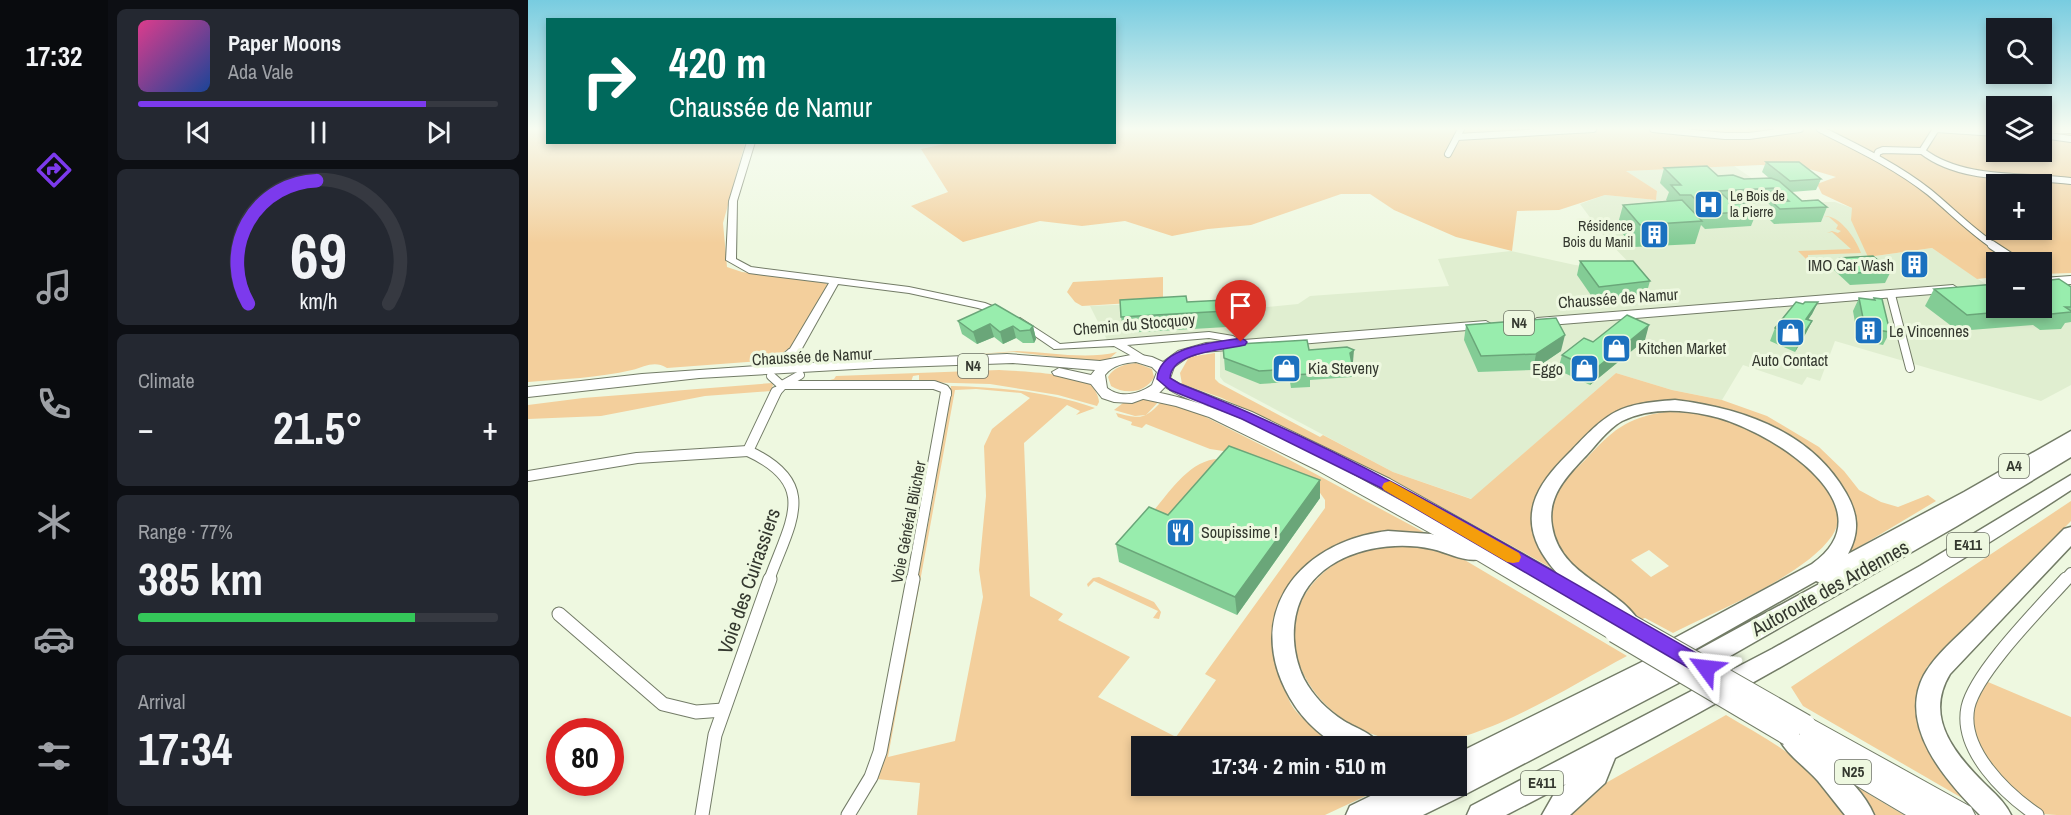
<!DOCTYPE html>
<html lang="en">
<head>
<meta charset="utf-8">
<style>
  body { margin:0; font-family:"Archivo Narrow",sans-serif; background:#242831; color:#f1f3f6; height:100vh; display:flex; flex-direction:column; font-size:22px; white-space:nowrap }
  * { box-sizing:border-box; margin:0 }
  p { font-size:20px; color:#9ea1a6 }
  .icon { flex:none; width:33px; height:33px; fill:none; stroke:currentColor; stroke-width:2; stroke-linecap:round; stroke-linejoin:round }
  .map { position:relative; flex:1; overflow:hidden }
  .sheet { display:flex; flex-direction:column; gap:9px; padding:9px; background:#0d0f14; width:420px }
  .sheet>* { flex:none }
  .hud { position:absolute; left:18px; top:18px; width:570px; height:126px; border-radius:0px; box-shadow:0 3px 9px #0003; background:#00695c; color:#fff; overflow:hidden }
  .fabs { position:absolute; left:1458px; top:18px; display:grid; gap:12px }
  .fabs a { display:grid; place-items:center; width:66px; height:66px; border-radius:0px; background:#171b24; box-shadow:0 3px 9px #0003; font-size:30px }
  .speed { position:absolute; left:18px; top:718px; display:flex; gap:12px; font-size:30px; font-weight:700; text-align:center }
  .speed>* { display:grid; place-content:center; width:78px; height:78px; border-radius:50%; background:#171b24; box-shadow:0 3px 9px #0003; line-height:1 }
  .speed .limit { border:9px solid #d22; background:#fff; color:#111 }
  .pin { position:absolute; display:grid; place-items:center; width:51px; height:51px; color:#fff; margin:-62px -26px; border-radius:50% 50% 50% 0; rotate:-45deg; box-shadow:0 0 6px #0007 }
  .pin .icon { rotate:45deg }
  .me { position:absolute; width:66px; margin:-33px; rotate:300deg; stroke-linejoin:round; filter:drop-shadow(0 0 4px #0008) }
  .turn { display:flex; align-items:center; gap:21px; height:126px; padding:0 24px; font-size:27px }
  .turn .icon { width:78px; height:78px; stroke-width:2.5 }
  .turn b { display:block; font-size:42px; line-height:51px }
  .big { font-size:45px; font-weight:800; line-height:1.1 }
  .sheet .widget { flex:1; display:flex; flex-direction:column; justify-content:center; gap:9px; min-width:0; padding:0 21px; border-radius:9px; background:#242831 }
  .sheet .dial { align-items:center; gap:0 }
  .dial svg { height:156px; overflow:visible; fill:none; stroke:#363941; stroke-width:7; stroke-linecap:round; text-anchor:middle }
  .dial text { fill:#f1f3f6; stroke:none }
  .song { display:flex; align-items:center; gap:18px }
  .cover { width:72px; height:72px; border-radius:9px; background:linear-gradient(135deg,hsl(330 70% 55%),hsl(220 70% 35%)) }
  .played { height:6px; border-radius:3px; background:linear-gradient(90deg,#7c3aed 80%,#363941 80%) }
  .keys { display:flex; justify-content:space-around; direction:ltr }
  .heat { display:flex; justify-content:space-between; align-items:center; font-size:33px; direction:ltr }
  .charge { height:9px; border-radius:4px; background:linear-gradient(90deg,#34c759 77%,#363941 0) }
  .trip { position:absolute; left:603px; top:736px; width:336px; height:60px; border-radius:0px; background:#171b24; box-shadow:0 3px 9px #0003; font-weight:800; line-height:60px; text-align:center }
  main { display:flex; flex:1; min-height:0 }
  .tabs { display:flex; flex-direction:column; width:108px; justify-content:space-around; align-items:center; background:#090b0e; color:#9ea1a6 }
  .tabs .icon { width:42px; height:42px }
  .tabs .active { color:#7c3aed }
  .tabs b { font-size:27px; color:#f1f3f6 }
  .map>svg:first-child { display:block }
</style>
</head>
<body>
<main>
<nav class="tabs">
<b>17:32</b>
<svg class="icon active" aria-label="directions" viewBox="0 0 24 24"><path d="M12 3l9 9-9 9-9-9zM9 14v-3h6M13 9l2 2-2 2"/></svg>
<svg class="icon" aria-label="music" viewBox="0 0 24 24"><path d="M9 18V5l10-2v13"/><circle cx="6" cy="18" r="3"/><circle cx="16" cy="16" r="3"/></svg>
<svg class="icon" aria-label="phone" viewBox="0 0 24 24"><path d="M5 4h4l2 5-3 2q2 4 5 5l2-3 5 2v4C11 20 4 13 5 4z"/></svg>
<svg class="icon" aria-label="climate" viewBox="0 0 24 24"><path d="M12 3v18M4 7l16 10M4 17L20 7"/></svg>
<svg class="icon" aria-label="car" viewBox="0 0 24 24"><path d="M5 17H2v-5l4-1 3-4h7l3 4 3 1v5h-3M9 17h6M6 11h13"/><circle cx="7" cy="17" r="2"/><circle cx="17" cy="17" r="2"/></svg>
<svg class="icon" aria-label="filters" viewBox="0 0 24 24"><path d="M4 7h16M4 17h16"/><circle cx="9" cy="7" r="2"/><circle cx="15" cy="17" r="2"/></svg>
</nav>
<section class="sheet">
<div class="widget">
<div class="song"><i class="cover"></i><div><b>Paper Moons</b><p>Ada Vale</p></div></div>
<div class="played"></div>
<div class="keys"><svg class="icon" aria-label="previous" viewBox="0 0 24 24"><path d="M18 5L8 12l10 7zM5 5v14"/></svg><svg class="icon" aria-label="pause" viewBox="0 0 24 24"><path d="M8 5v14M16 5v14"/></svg><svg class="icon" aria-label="next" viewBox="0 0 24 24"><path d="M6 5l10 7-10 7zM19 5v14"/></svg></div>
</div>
<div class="widget dial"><svg viewBox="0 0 100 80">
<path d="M14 69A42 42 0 1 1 86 69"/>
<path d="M14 69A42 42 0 0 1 49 6" stroke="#7c3aed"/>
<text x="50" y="56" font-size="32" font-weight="700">69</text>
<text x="50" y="72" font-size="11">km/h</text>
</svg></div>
<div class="widget"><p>Climate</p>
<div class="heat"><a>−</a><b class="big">21.5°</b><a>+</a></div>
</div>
<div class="widget"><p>Range · 77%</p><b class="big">385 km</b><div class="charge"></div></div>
<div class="widget"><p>Arrival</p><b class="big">17:34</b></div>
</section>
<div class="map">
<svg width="1543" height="815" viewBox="0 0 1543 815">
  <rect width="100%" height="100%" fill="#eef8e0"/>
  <path fill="#e0eed0" d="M1206,166L1240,189L1262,199L1285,202H1307L1324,208L1340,257L1404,248L1468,291V308H1514V288L1543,285V385L1513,401L1307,341L1292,381L1279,377L1274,385L1215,365L1194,400L1144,390L1088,373L944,499L865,472L696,382L692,377V351L686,334L579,340L562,306L655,302L674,313L770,304L782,296L921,286L910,259L983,251L1047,265L1109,271L1078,239L1052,204L1077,195L1128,200L1129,191L1097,171Z"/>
  <g fill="#f3cf9c" fill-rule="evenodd">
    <path d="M0,129H19L20,142L217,143L195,223L199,267L214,272L297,283L300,285L265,345L245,360L139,368C126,360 117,367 104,370C70,378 34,379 0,382Z"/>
    <path d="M587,129H1468V152H1514V129H1543V273L1514,274V262H1468V277L1449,279L1404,248L1340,257L1323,220L1324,208L1294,194L1289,184L1308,177L1278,168L1233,165L1098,171L1129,191L1128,200L1077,195L1031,210L989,211L984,251L928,237L866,210L842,194H813L723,225L680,229L644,236L597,221L554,226L512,221L435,242L383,206L420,192L393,149L426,142H586ZM1468,184H1514V230H1468Z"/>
    <path d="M1296,216C1312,215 1328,239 1333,253L1280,255V260L1290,271L1270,251L1323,249L1304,232L1299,233L1304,231L1310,233L1313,231L1308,229L1310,225L1301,217Z"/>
    <path d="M635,277V301L554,306L547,302L539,292L545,282Z"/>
    <path d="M489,351C521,352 558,360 589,352L581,359L572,362L486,352L438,355Z"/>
    <path d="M687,353V379L691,383L792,437L795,435L865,472L943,499L1088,373L1144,390L1194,400L1239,416L1291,447L1316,471L1331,490L1353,502L1370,507L1400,495L1408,501L1316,556L1321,502L1245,430L1135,403L1065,430L1017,480L1010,492L1007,510L1029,571L865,480L694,398L654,384L652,373L661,357Z"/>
    <path d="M608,363L624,369L626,377C618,393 597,395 583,386L580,377C586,367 596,364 608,363Z"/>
    <path d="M471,370C491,371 542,373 560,383C565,385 571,396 571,402L569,406L530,395L462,384L391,382V375L385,376L383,382L298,381L306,379L308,376Z"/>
    <path d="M244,383L245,385L243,391L177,396L73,416L0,419V405L55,398Z"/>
    <path d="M423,386C472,387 520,392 567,408L548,415L552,411L539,405L496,443L502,596L535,614L530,620L602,657L570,697L648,737L688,680L677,674L797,508V500L790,490L702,452L682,449L618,424L614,428L603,425L604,422L590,417L588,413C613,419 616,420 634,401L666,411L743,450L903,536C874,538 839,534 812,545C755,566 737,623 752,676C756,687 760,701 767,710C779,725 798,736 814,747H614V786H859L797,815H389L392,783L348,779L362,726L405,498ZM448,389L493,393L502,398L464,429L456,446L458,496L451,570L455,597L427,741L360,757L427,390Z"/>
    <path d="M620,399H633L618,415L607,416L586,410L595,403Z"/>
    <path d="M1137,412C1167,412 1199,415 1226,429C1257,445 1332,495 1304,536C1276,576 1190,610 1145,633L1117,618L1114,619C1079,594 1005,551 1025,499C1031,483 1046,471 1057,460C1084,431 1097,418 1137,412ZM1121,550L1141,566L1123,577L1103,560Z"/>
    <path d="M691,459L644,525L621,516C640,495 661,459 691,459Z"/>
    <path d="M1543,501V521L1399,667C1394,679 1386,694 1388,707C1393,744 1431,781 1453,809L1275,706L1263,687Z"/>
    <path d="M873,545L893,547L935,559L1099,656C1042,686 958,741 895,744C881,745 864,740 850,736C772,712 729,616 808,563C827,550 851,547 873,545Z"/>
    <path d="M571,577L626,602L633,612L631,619L625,618L630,611L566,581L560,587L559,584L565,578Z"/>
    <path d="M1460,682L1543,717V815C1535,815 1523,815 1515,814C1485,799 1439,747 1445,711C1446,702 1455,690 1460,682Z"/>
    <path d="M1198,715C1223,730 1250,744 1273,763C1291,777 1305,797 1319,815H1043L1069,788Z"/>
    <path d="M1307,774L1376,815H1339Z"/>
  </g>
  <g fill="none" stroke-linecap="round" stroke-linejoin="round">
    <defs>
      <g id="minor-far3">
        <path d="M933,129L929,137L1065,129"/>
        <path d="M1125,129L1197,136H1221L1272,129"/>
        <path d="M1292,129C1330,148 1368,166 1401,192C1423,210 1442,230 1466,246"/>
        <path d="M1408,129L1468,133"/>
        <path d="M1516,131L1543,130"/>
        <path d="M1514,135L1543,139"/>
        <path d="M1394,151C1434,182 1495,175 1543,181"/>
        <path d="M920,154L929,137"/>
        <path d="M1348,157L1350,152L1355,150L1394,151L1408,129"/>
      </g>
      <g id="minor-far2">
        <path d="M1464,245L1490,262"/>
        <path d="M1363,295L1382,368"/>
        <path d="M243,376L253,385"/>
        <path d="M253,385H406L417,389L419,394"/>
        <path d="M247,394L256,384L272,375"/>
      </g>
      <g id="minor-far1">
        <path d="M0,476L109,458L220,451"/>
        <path d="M241,580C262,522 292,484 220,451L248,392"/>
        <path d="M384,580L418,392"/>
        <path d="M1537,580L1543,573"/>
      </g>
      <g id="minor">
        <path d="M31,614L135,704L168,712L195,710"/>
        <path d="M174,815L187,735L242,579"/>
        <path d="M320,815L343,777L352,752L385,579"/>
        <path d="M1509,815C1478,794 1431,750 1440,707C1448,672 1513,607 1538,579"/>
      </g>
      <g id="tertiary">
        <path d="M219,142H227L209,201L208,259L223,267L381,287L457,303L479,312L474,315L450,308L381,293L310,284L272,352L270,354H262L260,352L301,283L221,273L198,260L201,201Z"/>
        <path d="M492,318L532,344L681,332L705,336L710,339L705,342L681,338L599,345L615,355L617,357L611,360L586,346L526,349L488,323L487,321L488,319Z"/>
      </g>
      <g id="primary">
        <path d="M1543,276V284L1514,286V278Z"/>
        <path d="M1425,285L1431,289L1429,292L1009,326L1002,322L1009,318Z"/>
        <path d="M958,321L965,325L963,328L675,352L660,357L646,367L640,384L631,393L604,403L586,402L574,398L563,384L526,375L524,372L531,368L563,375L567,370L485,363L344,368L171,378L0,397V387L114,374L243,365L261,349L266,348L273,352L261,364L479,354L572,361L608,354L624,357L635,362L650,351L678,343ZM608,362L624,367L629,372L624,385C611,394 593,399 579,388L577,375C585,365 596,363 608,362Z"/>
      </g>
      <g id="trunk">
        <path d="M636,375L652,384L724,412L862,479L1086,605L1089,611L1086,617L1080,618L1094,626L1097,632L1094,638L1087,640L1080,638L915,540L789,470L681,417L648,406L611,398L609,395L616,390C704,403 801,462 879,504C827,473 771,446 716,420C692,408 644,399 629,379Z"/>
        <path d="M1277,715L1443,807L1447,815H1378L1270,751L1267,744L1270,737L1274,735L1269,732L1266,725L1269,718Z"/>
      </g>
      <g id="motorway">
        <path d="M1147,400C1213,408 1283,431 1318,493C1330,514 1332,532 1320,554L1436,492L1543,431V457L1429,526L1204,655L936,795L895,815H818L822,806L863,786H928V754L1134,652L1143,640L1284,564C1367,505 1234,425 1179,415C1151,409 1121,408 1094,421C1079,429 1067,447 1055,459C1037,478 1019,498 1024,526C1032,578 1093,586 1113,625L1110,631C1093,637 1090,622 1077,613C1042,588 988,547 1008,497C1016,478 1030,464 1044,450C1082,410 1091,404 1147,400ZM1288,581L1293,583L1157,657L1159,654Z"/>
        <path d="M1543,475V490C1395,587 1243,675 1087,758L1077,783L1042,815H1014L1026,794L1038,784L978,815H939L943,806L1244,649L1392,566Z"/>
        <path d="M1543,527V546L1422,674C1396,717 1426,753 1456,783C1466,793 1477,802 1483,815H1452C1418,781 1369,726 1396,675C1408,654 1428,638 1445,621C1476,590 1506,559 1536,529Z"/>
        <path d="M860,531L903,534L957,548L960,553L957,558C938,564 922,553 904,549C859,539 795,552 773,599C762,624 764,654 776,679C785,696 800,711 816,721C829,729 846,733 852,747C841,747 826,750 816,747C798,742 777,721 767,706C711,621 766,542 860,531Z"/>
        <path d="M1261,724C1272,728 1276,737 1285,745C1306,766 1334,787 1346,815H1317C1308,804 1299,792 1290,781C1276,765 1258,755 1249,735L1253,727Z"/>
      </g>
    </defs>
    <use href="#minor-far3" stroke="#737c67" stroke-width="8"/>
    <use href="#minor-far2" stroke="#737c67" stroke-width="10"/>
    <use href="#minor-far1" stroke="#737c67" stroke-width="12"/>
    <use href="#minor" stroke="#737c67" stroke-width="15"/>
    <use href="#tertiary" stroke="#737c67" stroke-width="2"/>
    <use href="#primary" stroke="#737c67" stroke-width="2"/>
    <use href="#trunk" stroke="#737c67" stroke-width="2"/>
    <use href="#motorway" stroke="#737c67" stroke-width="3"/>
    <use href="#minor-far3" stroke="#fff" stroke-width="6"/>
    <use href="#minor-far2" stroke="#fff" stroke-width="8"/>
    <use href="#minor-far1" stroke="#fff" stroke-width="10"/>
    <use href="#minor" stroke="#fff" stroke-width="13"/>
    <use href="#tertiary" fill="#fff" fill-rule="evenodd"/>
    <use href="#primary" fill="#fff" fill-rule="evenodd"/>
    <use href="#trunk" fill="#fff" fill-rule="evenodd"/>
    <use href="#motorway" fill="#fff" fill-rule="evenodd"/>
    <defs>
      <g id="trunk-bridge">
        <path d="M1102,625L1277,725"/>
        <path d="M1087,632L1261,735"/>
      </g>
    </defs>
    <use href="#trunk-bridge" stroke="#737c67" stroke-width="23" stroke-linecap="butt"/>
    <use href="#trunk-bridge" stroke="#fff" stroke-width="21"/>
  </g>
  <g fill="#83cc95">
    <path d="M1238,162L1293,179L1288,190L1263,192L1274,201L1299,207L1293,222L1246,224L1239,217L1243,206L1240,203L1221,204L1229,211L1223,226L1177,229L1173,225L1167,244L1106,247L1089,227L1095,205L1139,201L1138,200L1141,192L1132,183L1136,168L1216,179L1241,178L1234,172Z"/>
    <path d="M1312,258L1363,271L1357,283L1322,285L1306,270Z"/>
    <path d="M1052,261L1122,281L1118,295L1067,301L1049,275Z"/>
    <path d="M1543,287V322L1537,323L1533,329L1512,330L1505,325L1430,331L1397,306L1406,289Z"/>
    <path d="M1331,298L1345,300L1346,298L1362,332L1355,345L1330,340L1325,311Z"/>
    <path d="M697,300L699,327L596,333L593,317L659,302Z"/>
    <path d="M1290,302L1284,314L1280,320L1284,321L1278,333L1267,352L1242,341L1247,328L1275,304Z"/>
    <path d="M430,321L505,326L508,339L506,343H495L488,338L475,344L466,337L449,344L434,334Z"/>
    <path d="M938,325L1033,351L1005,370L950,372L936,340Z"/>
    <path d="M1117,340L1062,385L1030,370L1034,355L1065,342Z"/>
    <path d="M695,345L781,350L825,362L824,363V377L782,380V387L763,388L762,382L732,384L697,370Z"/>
    <path d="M792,480V498L709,615L591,562L588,544L640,515Z"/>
  </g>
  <g fill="#6aa679">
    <path d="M1290,302L1284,314L1272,331L1278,319Z"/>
    <path d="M1284,321L1278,333L1267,352L1272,339Z"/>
    <path d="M462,324L466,337L449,344L445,332Z"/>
    <path d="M1121,325L1117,340L1062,385L1066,370Z"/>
    <path d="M485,326L488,338L475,344L472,332Z"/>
    <path d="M505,326L508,339L506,343L502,330Z"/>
    <path d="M1037,335L1033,351L1005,370L1008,354Z"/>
    <path d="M826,350L825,362L823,364L822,353Z"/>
    <path d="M792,480V498L709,615L707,597Z"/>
  </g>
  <g fill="#98edad" stroke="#6aa679" stroke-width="1.5">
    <path d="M1238,162H1271L1293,179L1262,181Z"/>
    <path d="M1179,166L1190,176L1205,175L1216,179L1243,178L1251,181L1274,201L1290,200L1299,207L1252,209L1244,202L1261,201L1246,188L1191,191L1205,204L1221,203L1229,211L1182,214L1163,195H1152L1143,185H1153L1136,168Z"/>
    <path d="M1154,200L1174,221L1112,225L1095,205Z"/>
    <path d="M1345,256L1363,271L1328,273L1312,258Z"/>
    <path d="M1052,261H1105L1122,281L1071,287Z"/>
    <path d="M1531,279L1543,287V307H1537L1543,311V312L1523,314L1516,308L1439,315L1406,289L1468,284V308H1514V281Z"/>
    <path d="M658,296L659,302L697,300L698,311L593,317L592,300Z"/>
    <path d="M1331,298L1347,300L1346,298L1354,299L1362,332L1337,328Z"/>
    <path d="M1268,302L1275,304L1277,302H1290L1278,319L1284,321L1272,339L1247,328Z"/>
    <path d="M467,304L505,326L502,330L492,331L485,326L472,332L462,324L445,332L430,321Z"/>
    <path d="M1099,315L1121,325L1066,370L1034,355L1056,338L1065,342Z"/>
    <path d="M1028,318L1037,335L1008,354L953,356L938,325Z"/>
    <path d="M779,340L781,350L819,347L826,350L822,353L824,364L781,367L782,374L763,375L762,369L731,371L696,358L695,345Z"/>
    <path d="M701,446L792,480L707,597L588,544L621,507L640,515Z"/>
  </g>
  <linearGradient id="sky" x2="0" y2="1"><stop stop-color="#78cce0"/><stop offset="0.53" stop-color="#f7fcf1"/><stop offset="1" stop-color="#f7fcf1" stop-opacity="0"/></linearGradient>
  <rect width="1543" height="243" fill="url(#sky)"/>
  <path fill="#7c3aed" stroke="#51269a" stroke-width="1.5" d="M713,338L717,340L719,342L717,345C698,350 643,351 642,378L652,384C839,457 1010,564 1184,662L1187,668L1184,674L1178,676L1171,674L851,487L714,419L642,390L629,379C631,345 688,343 713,338Z"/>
  <path fill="#f59e0b" d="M862,481L991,553L993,557L991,562L985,563L979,562L856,490L854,487L856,483Z"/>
  <defs>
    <symbol id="hospital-square" viewBox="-11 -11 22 22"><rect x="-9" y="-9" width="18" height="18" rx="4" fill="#1b71bf" stroke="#eef8e0"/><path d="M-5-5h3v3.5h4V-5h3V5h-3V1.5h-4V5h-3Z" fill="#fff"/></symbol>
    <symbol id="building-square" viewBox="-11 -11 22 22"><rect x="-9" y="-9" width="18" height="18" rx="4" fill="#1b71bf" stroke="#eef8e0"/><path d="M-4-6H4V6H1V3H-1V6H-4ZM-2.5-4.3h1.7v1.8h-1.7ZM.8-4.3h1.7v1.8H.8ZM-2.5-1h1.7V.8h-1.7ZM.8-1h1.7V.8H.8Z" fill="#fff"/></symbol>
    <symbol id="shop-square" viewBox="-11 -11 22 22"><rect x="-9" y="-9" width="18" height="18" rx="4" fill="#1b71bf" stroke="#eef8e0"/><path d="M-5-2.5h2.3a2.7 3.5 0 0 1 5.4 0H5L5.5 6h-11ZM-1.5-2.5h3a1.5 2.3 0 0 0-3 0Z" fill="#fff"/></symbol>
    <symbol id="restaurant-square" viewBox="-11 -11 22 22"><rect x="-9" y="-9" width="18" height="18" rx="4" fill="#1b71bf" stroke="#eef8e0"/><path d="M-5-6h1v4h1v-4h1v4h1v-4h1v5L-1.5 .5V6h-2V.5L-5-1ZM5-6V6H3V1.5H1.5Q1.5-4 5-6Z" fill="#fff"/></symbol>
  </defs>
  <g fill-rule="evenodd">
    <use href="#hospital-square" x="1164" y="188" width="33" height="33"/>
    <use href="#building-square" x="1110" y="218" width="33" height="33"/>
    <use href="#building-square" x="1370" y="248" width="33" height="33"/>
    <use href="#building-square" x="1324" y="314" width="33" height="33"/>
    <use href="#shop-square" x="1246" y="316" width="33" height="33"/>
    <use href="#shop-square" x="1072" y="332" width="33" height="33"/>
    <use href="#shop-square" x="742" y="352" width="33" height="33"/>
    <use href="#shop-square" x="1040" y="352" width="33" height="33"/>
    <use href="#restaurant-square" x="636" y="516" width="33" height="33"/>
  </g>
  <g text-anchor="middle" stroke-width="6" stroke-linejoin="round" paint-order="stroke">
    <g font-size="14" fill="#34382f" stroke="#eef8e0" text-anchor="start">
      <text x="1202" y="201">Le Bois de<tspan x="1202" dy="16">la Pierre</tspan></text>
      <text x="1105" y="231" text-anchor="end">Résidence<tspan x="1105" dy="16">Bois du Manil</tspan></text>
    </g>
    <g fill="#eef8e0" stroke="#6c7264" stroke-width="1.5">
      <rect x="976" y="311" width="30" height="24" rx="4.5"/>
      <rect x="430" y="354" width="30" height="24" rx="4.5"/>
      <rect x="1471" y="454" width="30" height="24" rx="4.5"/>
      <rect x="1419" y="533" width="42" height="24" rx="4.5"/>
      <rect x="1307" y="760" width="36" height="24" rx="4.5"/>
      <rect x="993" y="771" width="42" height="24" rx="4.5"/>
    </g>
    <g font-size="15" font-weight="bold" fill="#34382f">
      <text x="991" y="328">N4</text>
      <text x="445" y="371">N4</text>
      <text x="1486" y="471">A4</text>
      <text x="1440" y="550">E411</text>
      <text x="1325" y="777">N25</text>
      <text x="1014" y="788">E411</text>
    </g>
    <g font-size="16" fill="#34382f" stroke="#eef8e0" text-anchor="start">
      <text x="1366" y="271" text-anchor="end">IMO Car Wash</text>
      <text x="1361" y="337">Le Vincennes</text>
      <text x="1110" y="354">Kitchen Market</text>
      <text x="1262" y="366" text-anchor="middle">Auto Contact</text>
      <text x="780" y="374">Kia Steveny</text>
      <text x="1035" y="375" text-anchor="end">Eggo</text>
      <text x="673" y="538">Soupissime !</text>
    </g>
    <g font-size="16" fill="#34382f" stroke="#eef8e0">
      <text transform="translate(1090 298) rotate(-4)" y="6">Chaussée de Namur</text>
      <text transform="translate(606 324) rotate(-5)" y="6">Chemin du Stocquoy</text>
      <text transform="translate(284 356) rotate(-3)" y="6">Chaussée de Namur</text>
      <text transform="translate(380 522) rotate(-79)" y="6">Voie Général Blücher</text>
    </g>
    <g font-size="20" fill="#34382f" stroke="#eef8e0">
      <text transform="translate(221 581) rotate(-71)" y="7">Voie des Cuirassiers</text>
      <text transform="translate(1302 588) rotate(-29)" y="7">Autoroute des Ardennes</text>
    </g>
  </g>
</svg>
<div class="fabs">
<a><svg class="icon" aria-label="search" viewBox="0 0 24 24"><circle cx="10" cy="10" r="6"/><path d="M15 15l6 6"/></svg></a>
<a><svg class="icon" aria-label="layers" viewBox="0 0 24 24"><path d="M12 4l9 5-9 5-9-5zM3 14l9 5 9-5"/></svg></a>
<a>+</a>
<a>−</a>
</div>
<div class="speed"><div class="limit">80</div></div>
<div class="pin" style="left:713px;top:342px;background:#d93025"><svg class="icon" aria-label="arrive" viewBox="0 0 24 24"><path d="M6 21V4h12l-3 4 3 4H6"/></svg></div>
<svg class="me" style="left:1178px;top:668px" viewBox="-20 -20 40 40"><path d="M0-17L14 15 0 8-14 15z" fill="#7c3aed" stroke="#fff" stroke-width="4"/></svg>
<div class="trip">17:34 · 2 min · 510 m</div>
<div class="hud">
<div class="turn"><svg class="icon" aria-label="right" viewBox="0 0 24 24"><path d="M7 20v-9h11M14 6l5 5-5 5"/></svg><div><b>420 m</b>Chaussée de Namur</div></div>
</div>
</div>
</main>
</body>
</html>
